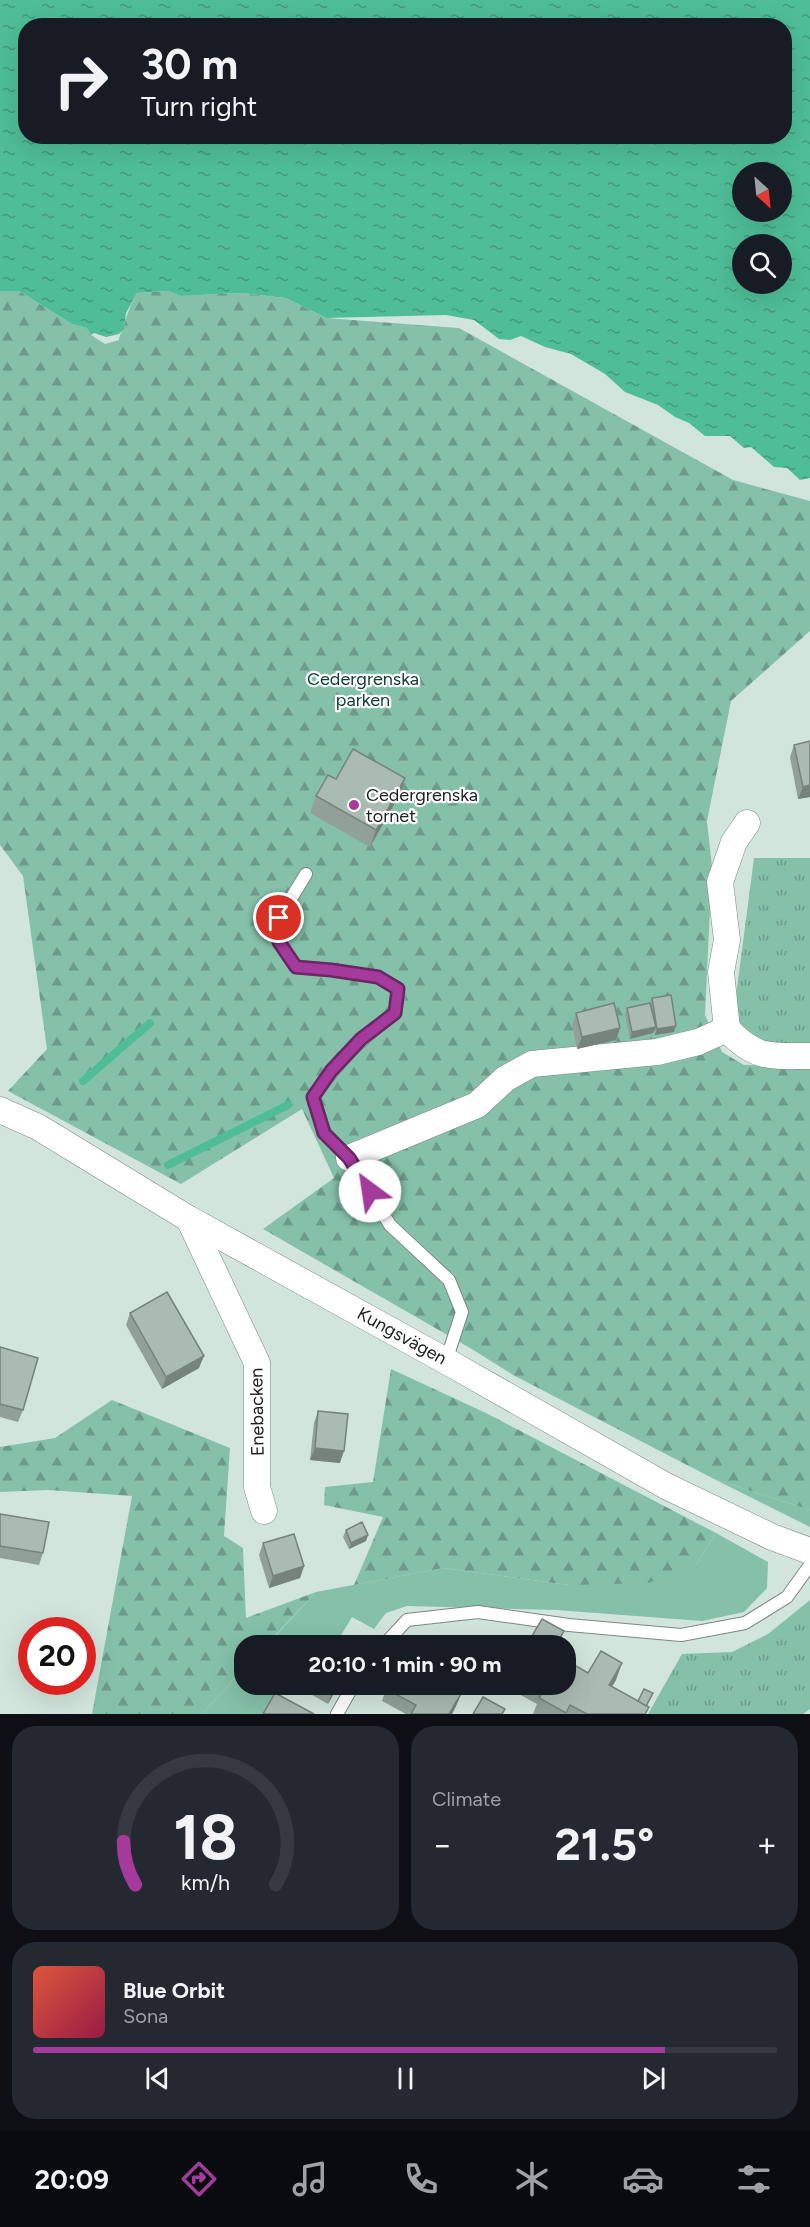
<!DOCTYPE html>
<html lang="en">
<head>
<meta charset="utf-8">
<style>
  body { margin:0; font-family:Figtree,sans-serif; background:#242831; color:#f1f3f6; height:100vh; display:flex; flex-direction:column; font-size:22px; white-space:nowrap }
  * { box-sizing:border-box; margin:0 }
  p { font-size:20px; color:#9ea1a6 }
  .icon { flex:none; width:33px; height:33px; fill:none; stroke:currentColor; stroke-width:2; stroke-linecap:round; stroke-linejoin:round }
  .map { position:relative; height:1714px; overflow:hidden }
  .sheet { display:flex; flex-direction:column; gap:12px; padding:12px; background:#0d0f14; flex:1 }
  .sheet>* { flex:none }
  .top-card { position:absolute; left:18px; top:18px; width:774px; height:126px; border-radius:24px; box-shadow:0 6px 24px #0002; background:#171b24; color:#f1f3f6; overflow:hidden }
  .needle { width:39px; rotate:153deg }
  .buttons { position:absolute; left:732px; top:162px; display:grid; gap:12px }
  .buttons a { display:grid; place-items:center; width:60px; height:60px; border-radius:50%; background:#171b24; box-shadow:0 6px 24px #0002; font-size:30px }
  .speed { position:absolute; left:18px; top:1617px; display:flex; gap:12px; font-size:30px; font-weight:700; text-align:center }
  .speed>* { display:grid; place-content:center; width:78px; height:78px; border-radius:50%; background:#171b24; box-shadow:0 6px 24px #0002; line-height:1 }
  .speed .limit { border:9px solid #d22; background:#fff; color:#111 }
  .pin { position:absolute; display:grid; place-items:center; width:51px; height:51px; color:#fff; margin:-26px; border:3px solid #fff; border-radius:50%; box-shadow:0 2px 6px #0007 }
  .me { position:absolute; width:66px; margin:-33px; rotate:329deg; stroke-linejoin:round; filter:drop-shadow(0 0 4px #0008) }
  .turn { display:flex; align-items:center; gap:21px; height:126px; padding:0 24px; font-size:27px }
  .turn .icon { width:78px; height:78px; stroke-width:2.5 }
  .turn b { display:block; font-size:42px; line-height:51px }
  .big { font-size:45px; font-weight:700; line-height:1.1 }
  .sheet .card { flex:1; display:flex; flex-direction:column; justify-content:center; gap:9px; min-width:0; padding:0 21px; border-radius:24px; background:#242831 }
  .sheet .dial { align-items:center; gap:0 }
  .dial svg { height:156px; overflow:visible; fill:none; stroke:#363941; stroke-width:7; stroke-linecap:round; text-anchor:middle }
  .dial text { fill:#f1f3f6; stroke:none }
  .song { display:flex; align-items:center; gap:18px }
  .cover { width:72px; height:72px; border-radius:9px; background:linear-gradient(135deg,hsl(10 70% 55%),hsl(340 70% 35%)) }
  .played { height:6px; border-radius:3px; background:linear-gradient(90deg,#a43a9c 85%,#363941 85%) }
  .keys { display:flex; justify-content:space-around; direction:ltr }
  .heat { display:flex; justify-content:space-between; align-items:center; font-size:33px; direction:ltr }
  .sheet .tiles { flex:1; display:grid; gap:12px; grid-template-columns:1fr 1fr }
  .card:last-child { grid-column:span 2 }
  .trip { position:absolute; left:234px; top:1635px; width:342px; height:60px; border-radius:24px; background:#171b24; box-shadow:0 6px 24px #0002; font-weight:700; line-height:60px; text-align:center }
  .menu { display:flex; height:96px; justify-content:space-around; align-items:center; background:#090b0e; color:#9ea1a6 }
  .menu .icon { width:42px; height:42px }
  .menu .current { color:#a43a9c }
  .menu b { font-size:27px; color:#f1f3f6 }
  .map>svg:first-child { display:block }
</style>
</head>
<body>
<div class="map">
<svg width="810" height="1714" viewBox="0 0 810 1714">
  <defs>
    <pattern id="forest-firs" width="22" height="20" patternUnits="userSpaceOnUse" patternTransform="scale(1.5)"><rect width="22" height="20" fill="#85c1a9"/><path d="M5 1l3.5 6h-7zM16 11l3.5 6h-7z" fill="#6c9c89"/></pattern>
    <pattern id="park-tufts" width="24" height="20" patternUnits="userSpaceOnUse" patternTransform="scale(1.5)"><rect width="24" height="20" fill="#85c1a9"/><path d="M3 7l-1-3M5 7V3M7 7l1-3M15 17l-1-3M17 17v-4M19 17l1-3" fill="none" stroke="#6c9c89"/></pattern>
    <pattern id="water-ripples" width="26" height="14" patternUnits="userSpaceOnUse" patternTransform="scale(1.5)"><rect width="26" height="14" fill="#4fbe98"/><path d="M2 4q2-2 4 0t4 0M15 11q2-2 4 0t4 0" fill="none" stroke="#419a7b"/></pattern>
  </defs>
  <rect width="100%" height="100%" fill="#d2e5dd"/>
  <g fill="#85c1a9">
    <path d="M714,1479L810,1510V1527Z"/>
    <path d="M716,1533L768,1562L767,1588L744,1612L702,1621L556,1610L407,1606L386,1613L374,1629L352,1617L335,1645L266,1646L316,1592L443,1568L569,1585L696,1565Z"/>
    <path d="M244,1668V1684L282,1685L265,1714H202Z"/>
  </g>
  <g fill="url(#forest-firs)">
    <path d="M0,291H19L72,324L88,328L91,335L105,344L119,340C119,334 123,332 124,326C127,313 131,304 137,293L168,291L181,296L241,293L286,298L326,318L459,328L733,480L810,501V631L731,701L707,821L712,867L705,1015L722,1052L744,1065L810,1067V1510L714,1479L513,1375L470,1348L263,1229L334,1178L302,1109L181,1184L8,1091L47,1049L23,876L0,845Z"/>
    <path d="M391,1369L486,1413L716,1533L696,1565L648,1583L569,1585L443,1568L354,1585L383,1517L324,1505L325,1487L373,1482Z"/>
    <path d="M112,1400L230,1448L224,1536L243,1548L246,1618L316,1592L266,1645L244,1646V1668L202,1714H92L132,1496L48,1490L0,1492V1447L55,1438Z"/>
  </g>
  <g fill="url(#park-tufts)">
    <path d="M754,858H810V1049L773,1048L744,1030L734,1011Z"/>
    <path d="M810,1600V1709L803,1714H648L682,1654L732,1652L768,1634Z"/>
  </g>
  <path fill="url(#water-ripples)" fill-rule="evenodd" d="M0,0H810V478L800,480L787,468L774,467L751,447L744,448L730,436H705L689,423L675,417L658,405L625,392L605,374L571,354L545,347L521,336L510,340L499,339L474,320L446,315L326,318L286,298L241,293L181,296L168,291L137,293L126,313L124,329L119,334L106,337L94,333L91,335L87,328L72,324L19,291H0ZM26,26H784V136H26ZM742,172H782V212H742ZM742,244H782V284H742Z"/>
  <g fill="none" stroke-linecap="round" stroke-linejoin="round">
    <g stroke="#4fbe98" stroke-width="8">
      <path d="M83,1081L150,1023"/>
      <path d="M168,1165L288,1105"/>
    </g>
    <defs>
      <g id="lane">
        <path d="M306,874L279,918V942L296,967L331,970L378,977L398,989L395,1013C360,1040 339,1060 313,1097L325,1133L349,1158L390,1225L449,1280L462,1312L446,1361"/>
        <path d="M383,1646L407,1620L478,1612L569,1625L681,1635L745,1623L787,1597L810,1565"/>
        <path d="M337,1714L354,1684"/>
      </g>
      <g id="street">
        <path d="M727,1029C756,1060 771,1056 810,1056"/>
        <path d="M0,1110L38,1127L189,1219L446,1361L666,1486L772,1537L810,1551"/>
        <path d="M349,1158L477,1105L505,1079L532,1064L657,1052L698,1042L727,1029L721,972L727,940L720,882L734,842L747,823"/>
        <path d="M189,1219L257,1363V1487L264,1511"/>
      </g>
    </defs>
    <use href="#lane" stroke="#798a83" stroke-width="14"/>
    <use href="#street" stroke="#798a83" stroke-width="27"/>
    <use href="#lane" stroke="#fff" stroke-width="12"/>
    <use href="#street" stroke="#fff" stroke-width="26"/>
  </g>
  <g fill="#91a19a">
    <path d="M794,745L810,797L798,799L790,757Z"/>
    <path d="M316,796H399L370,847L310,813Z"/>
    <path d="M652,998L674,1032L655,1035L654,1031L653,1033L630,1039L625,1015L627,1008L649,1004Z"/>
    <path d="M576,1013L620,1028L616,1040L577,1049L572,1025Z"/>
    <path d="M130,1313L199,1368L162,1389L126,1325Z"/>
    <path d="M0,1347L23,1410L18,1422L0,1417Z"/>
    <path d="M318,1411L340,1463L310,1460L314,1423Z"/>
    <path d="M0,1514L43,1553L39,1565L0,1558Z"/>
    <path d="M346,1530L368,1535L366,1541L349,1549L343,1537Z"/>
    <path d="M263,1543L304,1566L300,1578L269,1588L259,1555Z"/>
    <path d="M588,1673L616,1680L612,1686L638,1701L653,1693L647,1706L649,1707L646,1714H533L537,1704L506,1687L507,1684H566Z"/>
    <path d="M293,1684H339L328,1704Z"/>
    <path d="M386,1689L461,1694L456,1706L452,1714H406L382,1701Z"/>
  </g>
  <g fill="#76837d">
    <path d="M405,778L399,796L370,847L376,830Z"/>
    <path d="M810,785V797L798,799L803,787Z"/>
    <path d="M676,1026L674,1032L655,1035L657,1029Z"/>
    <path d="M656,1027L653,1033L630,1039L632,1032Z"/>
    <path d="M620,1028L616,1040L577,1049L582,1037Z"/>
    <path d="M204,1356L199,1368L162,1389L166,1377Z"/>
    <path d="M315,1448L344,1451L340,1463L310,1460Z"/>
    <path d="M368,1535L366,1541L349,1549L351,1543Z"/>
    <path d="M304,1566L300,1578L269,1588L273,1576Z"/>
    <path d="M564,1631L558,1646H555Z"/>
    <path d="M622,1663L616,1680L603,1702L609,1685Z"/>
    <path d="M336,1684H339L328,1704L332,1692Z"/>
    <path d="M461,1694L456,1706L452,1714H449Z"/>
  </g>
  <g fill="#a9bbb3" stroke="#76837d" stroke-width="1.5">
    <path d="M810,741V785L803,787L794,745Z"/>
    <path d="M353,749L405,778L376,830L316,796L328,775L336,779Z"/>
    <path d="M671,995L676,1026L657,1029L652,998Z"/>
    <path d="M614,1003L620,1028L582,1037L576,1013Z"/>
    <path d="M650,1003L656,1027L632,1032L627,1008Z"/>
    <path d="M167,1292L204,1356L166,1377L130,1313Z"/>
    <path d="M0,1347L38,1358L23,1410L0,1404Z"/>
    <path d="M318,1411L348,1414L344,1451L315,1448Z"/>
    <path d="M0,1514L49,1522L43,1553L0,1546Z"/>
    <path d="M362,1522L368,1535L351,1543L346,1530Z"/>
    <path d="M294,1534L304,1566L273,1576L263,1543Z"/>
    <path d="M542,1619L564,1631L555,1646H526Z"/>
    <path d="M414,1639L426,1646H411Z"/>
    <path d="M304,1640L313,1646H301Z"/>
    <path d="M601,1651L622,1663L609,1685L649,1707L645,1714H587L570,1705L566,1713L539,1698L545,1688L539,1684H566V1660L588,1673Z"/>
    <path d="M319,1684H336L332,1692Z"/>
    <path d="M389,1684H444L461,1694L449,1714H411L416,1705L386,1689Z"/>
    <path d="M644,1689L653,1693L646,1706L638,1701Z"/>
    <path d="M275,1693L314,1714H263Z"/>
    <path d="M483,1697L505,1709L502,1714H473Z"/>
  </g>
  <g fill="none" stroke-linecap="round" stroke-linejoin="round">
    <defs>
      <path id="route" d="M279,918V942L296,967L331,970L378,977L398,989L395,1013L361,1039L331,1071L313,1097L324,1133L349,1158L370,1191"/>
    </defs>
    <use href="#route" stroke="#6b2665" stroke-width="15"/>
    <use href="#route" stroke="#a43a9c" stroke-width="10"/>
  </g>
  <circle fill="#a43a9c" stroke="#fff" stroke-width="2" cx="354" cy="805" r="6"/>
  <g text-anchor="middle" stroke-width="4.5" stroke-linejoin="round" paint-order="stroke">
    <g font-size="18" fill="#0f4030" stroke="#fff">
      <text x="363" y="685">Cedergrenska<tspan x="363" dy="21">parken</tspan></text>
    </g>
    <g font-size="18" fill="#1a211e" stroke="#fff" text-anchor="start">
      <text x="366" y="801">Cedergrenska<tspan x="366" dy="21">tornet</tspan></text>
    </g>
    <g font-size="18" fill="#1a211e" stroke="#fff">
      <text transform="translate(402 1336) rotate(29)" y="6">Kungsvägen</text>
      <text transform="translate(257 1412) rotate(-91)" y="6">Enebacken</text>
    </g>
  </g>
</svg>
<div class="buttons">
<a><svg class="needle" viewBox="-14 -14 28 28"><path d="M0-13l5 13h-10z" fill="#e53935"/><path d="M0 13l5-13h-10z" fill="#9ea1a6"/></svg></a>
<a><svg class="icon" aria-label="search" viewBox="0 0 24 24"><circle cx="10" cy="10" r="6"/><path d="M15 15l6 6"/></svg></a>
</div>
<div class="speed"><div class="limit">20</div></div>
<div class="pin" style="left:279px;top:918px;background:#d93025"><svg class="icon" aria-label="arrive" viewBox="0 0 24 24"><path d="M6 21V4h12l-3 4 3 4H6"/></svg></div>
<svg class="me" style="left:370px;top:1191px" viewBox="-20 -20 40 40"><circle r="19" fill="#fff"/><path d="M0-13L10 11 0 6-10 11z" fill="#a43a9c"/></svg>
<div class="trip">20:10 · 1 min · 90 m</div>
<div class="top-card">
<div class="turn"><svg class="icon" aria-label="right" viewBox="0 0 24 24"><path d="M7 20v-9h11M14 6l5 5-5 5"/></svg><div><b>30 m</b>Turn right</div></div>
</div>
</div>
<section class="sheet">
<div class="tiles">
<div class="card dial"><svg viewBox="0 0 100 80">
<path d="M14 69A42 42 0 1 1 86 69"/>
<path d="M14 69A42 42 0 0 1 8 47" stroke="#a43a9c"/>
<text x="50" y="56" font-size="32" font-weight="700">18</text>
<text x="50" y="72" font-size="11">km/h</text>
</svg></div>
<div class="card"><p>Climate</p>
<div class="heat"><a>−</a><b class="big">21.5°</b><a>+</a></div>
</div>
<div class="card">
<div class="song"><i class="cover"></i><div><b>Blue Orbit</b><p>Sona</p></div></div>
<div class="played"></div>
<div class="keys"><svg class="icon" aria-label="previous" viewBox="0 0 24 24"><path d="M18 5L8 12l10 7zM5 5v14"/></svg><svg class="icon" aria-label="pause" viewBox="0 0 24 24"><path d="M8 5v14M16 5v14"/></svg><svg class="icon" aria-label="next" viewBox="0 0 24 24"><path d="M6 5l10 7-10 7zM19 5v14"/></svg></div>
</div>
</div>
</section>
<nav class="menu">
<b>20:09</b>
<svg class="icon current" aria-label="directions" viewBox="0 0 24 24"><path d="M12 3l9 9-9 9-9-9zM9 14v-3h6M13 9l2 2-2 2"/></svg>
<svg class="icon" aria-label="music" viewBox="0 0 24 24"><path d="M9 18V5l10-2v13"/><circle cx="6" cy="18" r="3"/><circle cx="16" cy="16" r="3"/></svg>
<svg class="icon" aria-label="phone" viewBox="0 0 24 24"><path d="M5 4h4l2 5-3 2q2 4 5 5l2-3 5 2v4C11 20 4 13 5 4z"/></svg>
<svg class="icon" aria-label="climate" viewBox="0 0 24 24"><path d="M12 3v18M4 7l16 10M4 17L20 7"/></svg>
<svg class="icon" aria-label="car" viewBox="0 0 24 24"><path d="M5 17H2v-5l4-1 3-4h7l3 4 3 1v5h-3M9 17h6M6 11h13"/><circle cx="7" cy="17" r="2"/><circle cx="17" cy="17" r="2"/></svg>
<svg class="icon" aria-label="filters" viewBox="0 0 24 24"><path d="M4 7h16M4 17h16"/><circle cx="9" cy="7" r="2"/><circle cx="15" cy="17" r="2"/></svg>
</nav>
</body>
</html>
